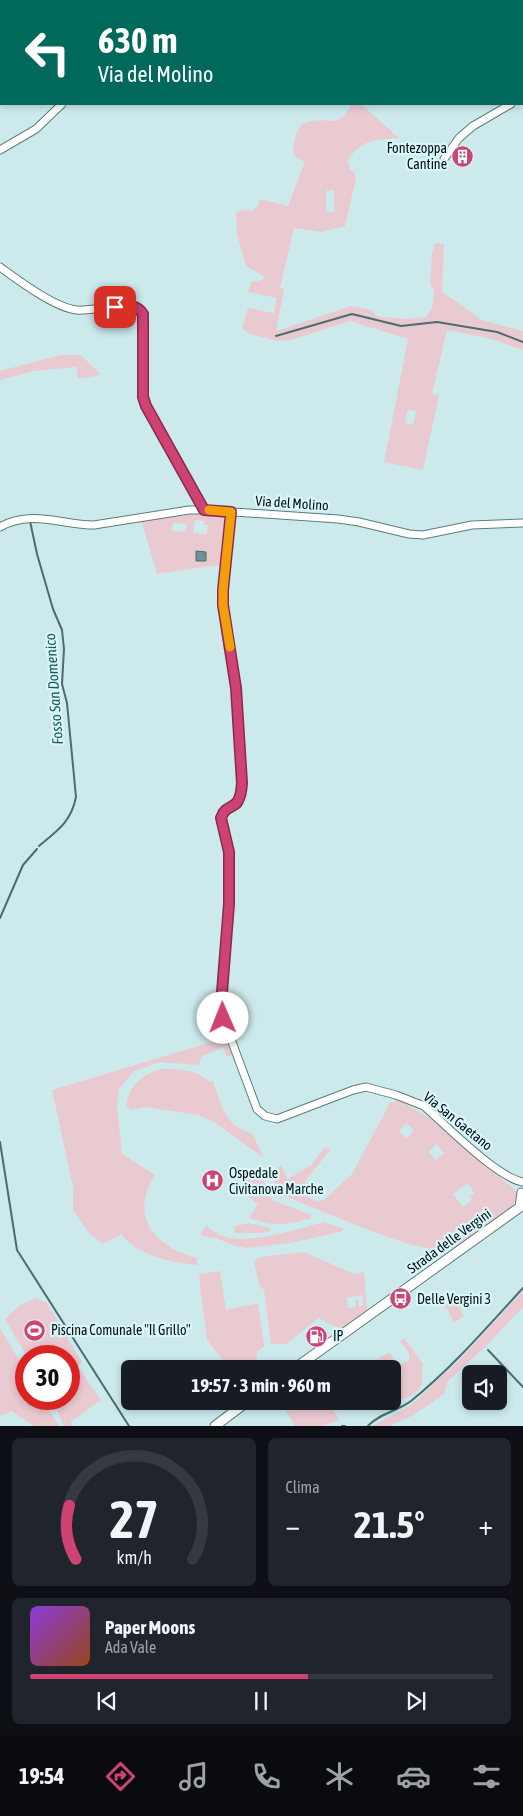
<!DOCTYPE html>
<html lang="it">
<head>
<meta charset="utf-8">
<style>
  body { margin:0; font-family:"Asap Condensed",sans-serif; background:#20242c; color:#f1f3f6; height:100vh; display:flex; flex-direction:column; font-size:19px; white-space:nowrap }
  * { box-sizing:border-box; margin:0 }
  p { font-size:16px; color:#9ea1a6 }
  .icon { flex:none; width:28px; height:28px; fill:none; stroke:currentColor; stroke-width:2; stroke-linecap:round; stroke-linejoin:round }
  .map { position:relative; height:1426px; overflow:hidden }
  .side { display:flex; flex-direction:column; gap:12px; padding:12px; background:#0d0f14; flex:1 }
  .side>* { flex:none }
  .banner { position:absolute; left:0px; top:0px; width:524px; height:105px; box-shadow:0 2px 8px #0003; background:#00695c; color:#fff; overflow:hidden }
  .controls { position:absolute; left:462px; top:1365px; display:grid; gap:10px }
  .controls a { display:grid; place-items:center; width:45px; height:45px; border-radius:8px; background:#171b24; box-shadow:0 2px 8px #0003; font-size:25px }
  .speed { position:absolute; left:15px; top:1345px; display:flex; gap:10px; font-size:25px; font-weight:700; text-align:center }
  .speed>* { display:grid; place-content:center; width:65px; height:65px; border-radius:50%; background:#171b24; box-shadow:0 2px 8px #0003; line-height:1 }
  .speed .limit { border:8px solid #d22; background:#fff; color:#111 }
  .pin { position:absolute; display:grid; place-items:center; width:42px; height:42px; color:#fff; margin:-21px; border-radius:10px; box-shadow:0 2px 8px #0006 }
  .me { position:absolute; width:55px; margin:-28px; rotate:359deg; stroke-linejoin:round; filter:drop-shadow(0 0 4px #0008) }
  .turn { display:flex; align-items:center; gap:18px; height:105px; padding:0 15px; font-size:22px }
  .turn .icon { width:65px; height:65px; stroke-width:2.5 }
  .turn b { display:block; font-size:35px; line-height:42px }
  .big { font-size:38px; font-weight:700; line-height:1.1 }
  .side .tile { flex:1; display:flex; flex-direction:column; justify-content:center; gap:8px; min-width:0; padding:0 18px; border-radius:8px; background:#20242c }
  .side .dial { align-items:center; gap:0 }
  .dial svg { height:130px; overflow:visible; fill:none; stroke:#363941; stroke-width:7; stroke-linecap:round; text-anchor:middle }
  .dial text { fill:#f1f3f6; stroke:none }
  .song { display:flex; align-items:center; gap:15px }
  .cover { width:60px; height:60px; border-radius:8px; background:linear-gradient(135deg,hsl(270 70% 55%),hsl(20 70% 35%)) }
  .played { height:5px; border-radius:2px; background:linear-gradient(90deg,#ce4274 60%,#363941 60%) }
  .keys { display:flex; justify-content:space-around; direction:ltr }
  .heat { display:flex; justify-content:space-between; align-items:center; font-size:28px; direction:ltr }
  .side .tiles { flex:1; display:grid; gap:12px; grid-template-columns:1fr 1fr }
  .tile:last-child { grid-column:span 2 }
  .trip { position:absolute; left:121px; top:1360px; width:280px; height:50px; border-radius:8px; background:#171b24; box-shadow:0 2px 8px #0003; font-weight:700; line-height:50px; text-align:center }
  .tabs { display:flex; height:80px; justify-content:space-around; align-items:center; background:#090b0e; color:#9ea1a6 }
  .tabs .icon { width:35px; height:35px }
  .tabs .selected { color:#ce4274 }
  .tabs b { font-size:22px; color:#f1f3f6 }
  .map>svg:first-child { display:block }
</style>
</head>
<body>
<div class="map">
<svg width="523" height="1426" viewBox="0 0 523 1426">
  <rect width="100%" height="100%" fill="#cceaec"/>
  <g fill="#eacad1" fill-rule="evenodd">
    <path d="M352,104H361L399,138C375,140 362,139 348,160L350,169L354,172L356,178L345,226L321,232L294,228L280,288L284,289L276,331L351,306L372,310L376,316L405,319L426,317L432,308L434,291L430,284L432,253L435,243L444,244L442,292L482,320L523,331V350L492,339L447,330L432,394L439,395L423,470L384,462L408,339L350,321L291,340L278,341L250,334L242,328L248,308L274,313L277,298L248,292L251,282L261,280L265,277L246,266L237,234L236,212L243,210L251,211L258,206L260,199L288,206L305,161L297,159L293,153C296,119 305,119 337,121L345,115ZM334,190V212H326V191ZM408,410L416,411L413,425L405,423Z"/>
    <path d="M61,355H81L101,375L78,379L76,367L34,371L0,380V371Z"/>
    <path d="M203,513L228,517L225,547H221V550H226L224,564L157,574L141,520ZM195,520L204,521V525H208L207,534L193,533ZM173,523L187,524L186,532L172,531Z"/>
    <path d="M225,1038L232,1055L227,1057L223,1047L201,1057L200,1063L196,1065L160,1062L134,1071L119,1089L117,1106L122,1154L155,1175C128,1217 156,1247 197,1258V1265C171,1262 138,1256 121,1234L103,1244L89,1233L73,1210V1187L52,1090Z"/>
    <path d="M174,1069C186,1070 200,1072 208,1081H213C221,1104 225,1127 252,1133L264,1158L214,1122L198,1115L146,1107L131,1110L127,1107C126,1089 141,1075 158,1070C163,1068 169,1069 174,1069Z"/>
    <path d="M399,1100L436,1122L517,1192C518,1210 495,1219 481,1227L478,1226L472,1231L473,1235C466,1239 458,1247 450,1249C422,1257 311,1206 280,1194L270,1170L281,1166L288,1179L311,1165L325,1147L330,1150L306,1180C301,1193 310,1204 324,1200L352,1174L390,1103ZM406,1123L414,1130L407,1138L399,1131ZM437,1144L444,1153L436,1160L428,1152ZM468,1183L474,1193L469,1196L472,1200L463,1207L453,1194Z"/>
    <path d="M259,1170L272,1200L311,1215L310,1219C283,1225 276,1227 249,1218L258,1204L240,1191L253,1172Z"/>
    <path d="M324,1222L344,1229L340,1232L290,1243L247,1248L235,1246L216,1238L206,1237L200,1234L206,1226C212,1230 219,1236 227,1237C253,1244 297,1229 324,1222Z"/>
    <path d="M248,1223L270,1228V1231L262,1233H235L233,1227Z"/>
    <path d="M304,1252L354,1274L364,1272L367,1310L340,1329L319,1318L286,1344H271L264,1290L259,1285L254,1261L260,1257ZM362,1295L363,1306H359L358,1299L355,1300L356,1307L348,1308L347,1298Z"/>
    <path d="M220,1271L226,1310L258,1303L264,1344V1347L257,1351L256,1369H230L207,1340L199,1278L200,1274Z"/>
    <path d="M523,1291V1307L483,1349L448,1381L444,1394L412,1416L389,1426H372L403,1410L416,1401L461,1358Z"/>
    <path d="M454,1296L464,1316L454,1323L444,1303Z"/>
    <path d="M36,1298L47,1303L82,1362L77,1366L101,1400L71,1422L72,1426H64L52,1399H69V1356H27L5,1319L20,1305Z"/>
    <path d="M0,1328L26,1372V1399H42L59,1426H34L11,1411L4,1415H0Z"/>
    <path d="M404,1338L423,1364C421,1371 422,1375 422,1381C421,1394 406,1397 396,1402L393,1395L392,1369H378L374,1361L390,1352L397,1366L409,1360V1353L400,1341Z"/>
    <path d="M300,1401H328L339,1420L323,1426H295L286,1411Z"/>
  </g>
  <path fill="#6b9498" stroke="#4c6c6f" d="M196,551L206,552V561H196Z"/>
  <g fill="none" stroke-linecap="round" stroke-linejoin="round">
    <g stroke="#4c6c6f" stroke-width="2">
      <path d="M276,336L352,314L401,326L437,322L497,332L523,342"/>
      <path d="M30,521L37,554L53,609L62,630L64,649L62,684L67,703L76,797C71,822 58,830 39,846"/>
      <path d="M0,918L23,865L37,849"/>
      <path d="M0,1142L17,1250L129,1426"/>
      <path d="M488,1350L523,1387"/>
      <path d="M342,1426H345"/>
      <path d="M368,1426C378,1414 398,1411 411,1401C452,1368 487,1327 523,1288"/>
    </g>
    <defs>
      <g id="minor">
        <path d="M123,1L124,0"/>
        <path d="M522,97L523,96"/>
        <path d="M0,150L36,129L62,104"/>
        <path d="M444,159L459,138L473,126L511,104"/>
        <path d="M0,267C18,280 55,308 77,310C93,312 129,299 140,310L144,319V401L204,510"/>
        <path d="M231,512L224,576L223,605L236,688L242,783L241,794L238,804L224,812L221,818L229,852V904L221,1005L223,1018L257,1109L265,1116L277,1119L353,1090L366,1087L396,1095L424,1106C447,1126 496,1177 523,1182"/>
        <path d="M0,527C31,509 62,525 94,525L189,510H204L338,519L359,522L409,534L423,535L472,525L523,523"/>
        <path d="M519,1208L521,1192"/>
      </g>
      <g id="major">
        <path d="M294,1369L523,1205"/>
        <path d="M215,1426L248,1401"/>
      </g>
    </defs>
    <use href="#minor" stroke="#5f7a7c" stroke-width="9"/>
    <use href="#major" stroke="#5f7a7c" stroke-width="11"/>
    <use href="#minor" stroke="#fff" stroke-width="7"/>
    <use href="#major" stroke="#fff" stroke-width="9"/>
  </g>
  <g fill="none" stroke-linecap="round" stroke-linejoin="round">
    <defs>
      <path id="route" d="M115,307C126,306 136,303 143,314V397L146,406L204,510L231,512L223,590V605L236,688L242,783C240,815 227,800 221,818L229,852V904L221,1005L223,1018"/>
    </defs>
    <use href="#route" stroke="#862b4b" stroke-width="12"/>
    <use href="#route" stroke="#ce4274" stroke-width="9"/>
    <path stroke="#f59e0b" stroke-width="9" d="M209,510L231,512L223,590V605L230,647"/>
  </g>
  <defs>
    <symbol id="building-disc" viewBox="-11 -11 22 22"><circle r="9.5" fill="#ce4274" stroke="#d9f7fa"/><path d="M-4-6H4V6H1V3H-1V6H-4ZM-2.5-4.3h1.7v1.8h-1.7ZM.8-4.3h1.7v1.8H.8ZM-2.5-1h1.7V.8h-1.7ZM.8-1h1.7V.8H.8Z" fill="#fff"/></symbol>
    <symbol id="hospital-disc" viewBox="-11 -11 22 22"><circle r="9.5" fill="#ce4274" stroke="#d9f7fa"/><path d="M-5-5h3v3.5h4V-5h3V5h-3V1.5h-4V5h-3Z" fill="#fff"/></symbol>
    <symbol id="bus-disc" viewBox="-11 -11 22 22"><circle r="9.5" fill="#ce4274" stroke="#d9f7fa"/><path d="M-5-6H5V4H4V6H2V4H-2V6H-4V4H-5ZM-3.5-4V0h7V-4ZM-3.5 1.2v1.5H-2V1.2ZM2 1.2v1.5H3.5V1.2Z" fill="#fff"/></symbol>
    <symbol id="stadium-disc" viewBox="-11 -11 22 22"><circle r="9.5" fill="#ce4274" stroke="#d9f7fa"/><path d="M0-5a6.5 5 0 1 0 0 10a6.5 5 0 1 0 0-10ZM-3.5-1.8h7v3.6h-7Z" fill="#fff"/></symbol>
    <symbol id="fuel-disc" viewBox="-11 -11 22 22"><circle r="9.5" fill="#ce4274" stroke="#d9f7fa"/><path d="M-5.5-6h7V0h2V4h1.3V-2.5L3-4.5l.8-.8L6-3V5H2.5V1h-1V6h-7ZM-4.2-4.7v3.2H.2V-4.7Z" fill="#fff"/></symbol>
  </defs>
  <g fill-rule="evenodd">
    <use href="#building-disc" x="450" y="144" width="25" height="25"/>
    <use href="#hospital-disc" x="200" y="1168" width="25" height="25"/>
    <use href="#bus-disc" x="388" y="1286" width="25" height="25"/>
    <use href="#stadium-disc" x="22" y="1318" width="25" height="25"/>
    <use href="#fuel-disc" x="304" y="1324" width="25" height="25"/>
  </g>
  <g text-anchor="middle" stroke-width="4.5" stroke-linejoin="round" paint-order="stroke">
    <g font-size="14" fill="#050f10" stroke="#d9f7fa" text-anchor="start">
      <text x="447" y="153" text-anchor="end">Fontezoppa<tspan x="447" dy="16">Cantine</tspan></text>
      <text x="229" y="1178">Ospedale<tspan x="229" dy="16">Civitanova Marche</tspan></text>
      <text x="417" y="1304">Delle Vergini 3</text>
      <text x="51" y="1335">Piscina Comunale "Il Grillo"</text>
      <text x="333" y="1341">IP</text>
    </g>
    <g font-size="14" fill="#050f10" stroke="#d9f7fa">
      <text transform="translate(292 503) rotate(4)" y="5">Via del Molino</text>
      <text transform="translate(458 1121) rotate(39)" y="5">Via San Gaetano</text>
      <text transform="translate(449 1241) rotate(-36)" y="5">Strada delle Vergini</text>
    </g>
    <g font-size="15" font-style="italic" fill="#1d585d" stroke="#d9f7fa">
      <text transform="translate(54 689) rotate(-94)" y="5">Fosso San Domenico</text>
    </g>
  </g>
</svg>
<div class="controls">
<a><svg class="icon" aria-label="sound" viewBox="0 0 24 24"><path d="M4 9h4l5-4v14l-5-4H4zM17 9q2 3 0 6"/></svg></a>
</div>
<div class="speed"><div class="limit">30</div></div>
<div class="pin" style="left:115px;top:307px;background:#d93025"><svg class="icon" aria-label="arrive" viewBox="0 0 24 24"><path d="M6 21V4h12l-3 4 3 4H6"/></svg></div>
<svg class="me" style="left:223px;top:1018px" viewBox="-20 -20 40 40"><circle r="19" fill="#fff"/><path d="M0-13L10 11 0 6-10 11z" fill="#ce4274"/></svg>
<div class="trip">19:57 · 3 min · 960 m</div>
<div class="banner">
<div class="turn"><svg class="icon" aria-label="left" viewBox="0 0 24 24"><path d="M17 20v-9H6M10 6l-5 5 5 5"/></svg><div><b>630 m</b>Via del Molino</div></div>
</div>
</div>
<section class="side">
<div class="tiles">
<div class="tile dial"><svg viewBox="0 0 100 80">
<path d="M14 69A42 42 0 1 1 86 69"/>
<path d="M14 69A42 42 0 0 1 10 36" stroke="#ce4274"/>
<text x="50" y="56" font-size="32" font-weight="700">27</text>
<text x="50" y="72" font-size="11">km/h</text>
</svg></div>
<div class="tile"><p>Clima</p>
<div class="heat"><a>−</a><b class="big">21.5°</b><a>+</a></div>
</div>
<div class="tile">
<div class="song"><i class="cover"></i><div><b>Paper Moons</b><p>Ada Vale</p></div></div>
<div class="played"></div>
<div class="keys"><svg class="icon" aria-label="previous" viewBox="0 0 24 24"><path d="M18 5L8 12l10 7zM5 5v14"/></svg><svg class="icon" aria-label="pause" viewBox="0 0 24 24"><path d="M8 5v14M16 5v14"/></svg><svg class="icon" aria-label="next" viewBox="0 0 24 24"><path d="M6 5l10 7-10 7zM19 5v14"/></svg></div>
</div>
</div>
</section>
<nav class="tabs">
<b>19:54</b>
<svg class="icon selected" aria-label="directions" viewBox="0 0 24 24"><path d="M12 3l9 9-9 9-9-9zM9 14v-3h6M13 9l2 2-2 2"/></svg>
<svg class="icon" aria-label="music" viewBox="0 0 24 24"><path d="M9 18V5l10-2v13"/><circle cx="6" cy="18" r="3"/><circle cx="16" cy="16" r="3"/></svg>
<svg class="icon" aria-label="phone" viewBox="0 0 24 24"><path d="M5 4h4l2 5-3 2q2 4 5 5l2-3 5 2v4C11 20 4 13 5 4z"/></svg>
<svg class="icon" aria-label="climate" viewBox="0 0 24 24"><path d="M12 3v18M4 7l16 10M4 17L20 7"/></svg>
<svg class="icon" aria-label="car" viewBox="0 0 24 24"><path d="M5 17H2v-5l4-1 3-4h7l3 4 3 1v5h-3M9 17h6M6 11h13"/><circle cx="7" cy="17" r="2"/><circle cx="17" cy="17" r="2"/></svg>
<svg class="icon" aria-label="filters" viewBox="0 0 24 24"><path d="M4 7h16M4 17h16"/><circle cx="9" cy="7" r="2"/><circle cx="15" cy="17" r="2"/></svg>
</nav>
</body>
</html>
